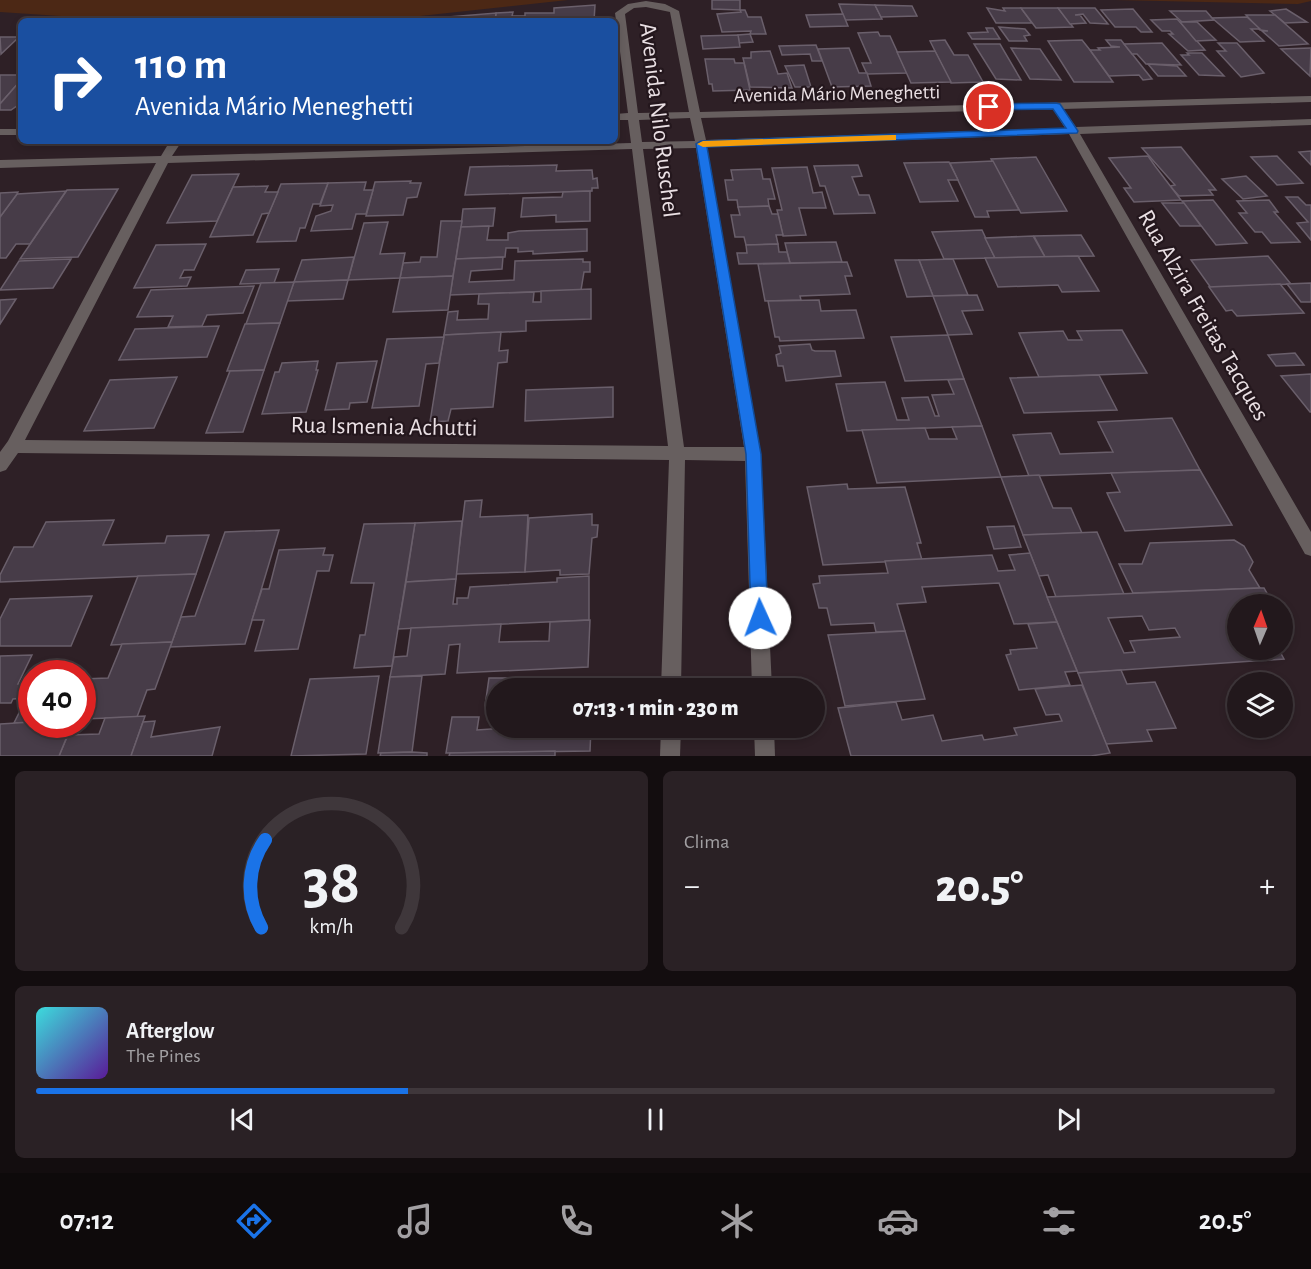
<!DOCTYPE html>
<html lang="pt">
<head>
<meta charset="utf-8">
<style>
  body { margin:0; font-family:"Alegreya Sans",sans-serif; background:#2a2125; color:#f1f3f6; height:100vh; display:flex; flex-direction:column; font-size:22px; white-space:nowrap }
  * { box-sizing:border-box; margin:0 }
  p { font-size:20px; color:#a2a0a3 }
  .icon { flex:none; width:33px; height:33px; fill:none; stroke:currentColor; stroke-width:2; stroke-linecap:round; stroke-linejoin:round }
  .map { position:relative; height:756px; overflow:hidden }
  .sheet { display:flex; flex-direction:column; gap:15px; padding:15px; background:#130d0f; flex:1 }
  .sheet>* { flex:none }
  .guide { position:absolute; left:18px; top:18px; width:600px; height:126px; border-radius:9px; box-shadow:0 3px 9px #0003,0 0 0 2px #3f373b; background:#1a4fa0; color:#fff; overflow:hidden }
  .needle { width:39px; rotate:2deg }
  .tools { position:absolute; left:1227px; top:594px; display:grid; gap:12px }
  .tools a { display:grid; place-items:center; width:66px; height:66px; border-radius:50%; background:#22181c; box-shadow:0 3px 9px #0003,0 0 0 2px #3f373b; font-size:30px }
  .speed { position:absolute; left:18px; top:660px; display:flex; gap:12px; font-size:30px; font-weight:700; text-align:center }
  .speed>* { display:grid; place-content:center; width:78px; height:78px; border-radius:50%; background:#22181c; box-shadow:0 3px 9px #0003,0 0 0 2px #3f373b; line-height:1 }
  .speed .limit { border:9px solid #d22; background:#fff; color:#111 }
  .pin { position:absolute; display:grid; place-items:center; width:51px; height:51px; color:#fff; margin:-26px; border:3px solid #fff; border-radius:50%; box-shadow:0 2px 6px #0007 }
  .me { position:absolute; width:66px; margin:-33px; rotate:358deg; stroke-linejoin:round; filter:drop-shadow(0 0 4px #0008) }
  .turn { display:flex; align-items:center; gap:21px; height:126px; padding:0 18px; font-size:27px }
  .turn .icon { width:78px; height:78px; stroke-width:2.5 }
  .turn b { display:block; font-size:42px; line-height:51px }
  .big { font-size:45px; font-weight:800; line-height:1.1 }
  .sheet .widget { flex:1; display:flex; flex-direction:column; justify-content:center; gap:9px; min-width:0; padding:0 21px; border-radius:9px; background:#2a2125 }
  .sheet .dial { align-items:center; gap:0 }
  .dial svg { height:156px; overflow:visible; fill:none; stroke:#3f373b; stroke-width:7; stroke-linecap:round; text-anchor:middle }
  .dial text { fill:#f1f3f6; stroke:none }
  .song { display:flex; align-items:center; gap:18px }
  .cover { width:72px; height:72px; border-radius:9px; background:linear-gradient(135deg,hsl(180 70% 55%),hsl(270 70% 35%)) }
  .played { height:6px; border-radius:3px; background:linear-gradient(90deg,#1a73e8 30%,#3f373b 30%) }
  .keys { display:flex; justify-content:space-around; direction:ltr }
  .heat { display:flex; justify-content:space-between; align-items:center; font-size:33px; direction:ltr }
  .sheet .tiles { flex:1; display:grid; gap:15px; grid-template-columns:1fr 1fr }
  .widget:last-child { grid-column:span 2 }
  .trip { position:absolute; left:486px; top:678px; width:339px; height:60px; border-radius:30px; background:#22181c; box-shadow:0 3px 9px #0003,0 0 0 2px #3f373b; font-weight:800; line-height:60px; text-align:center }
  .tabs { display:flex; height:96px; justify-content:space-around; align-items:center; background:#0e0a0b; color:#a2a0a3 }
  .tabs .icon { width:42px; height:42px }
  .tabs .selected { color:#1a73e8 }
  .tabs b { font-size:27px; color:#f1f3f6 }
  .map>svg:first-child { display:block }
</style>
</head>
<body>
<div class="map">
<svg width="1311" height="756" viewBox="0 0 1311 756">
  <rect width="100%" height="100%" fill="#2e2026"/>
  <g fill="#4c2815">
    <path d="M0,0H568L374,21H136L0,12Z"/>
    <path d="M1114,0H1311V1L1298,4Z"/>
  </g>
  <g fill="#473c48" stroke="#6a5f6b" stroke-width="1.5" fill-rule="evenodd">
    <path d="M712,0H740V10L712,9Z"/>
    <path d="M839,4L875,5L882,19L845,20Z"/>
    <path d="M595,5L594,21H495L496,13L513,12L512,16H525V13H554V8Z"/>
    <path d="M875,5L912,6L917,16L881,17Z"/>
    <path d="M987,8L1005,11L1003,8H1021L1032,23H996Z"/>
    <path d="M1021,8H1058L1073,27L1036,28Z"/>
    <path d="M1058,8H1095L1108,24L1090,23L1083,14L1075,15H1080L1086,23L1070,24Z"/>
    <path d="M1133,9L1152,32H1141L1136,27H1115L1101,10Z"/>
    <path d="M1286,9L1307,22L1285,23L1270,11Z"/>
    <path d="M740,10H745L748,17H761L766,34H750L751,31L722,32L717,14L741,12Z"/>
    <path d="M1170,11H1206L1214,20L1182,22Z"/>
    <path d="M496,13L495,21H424V19Z"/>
    <path d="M843,14L848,26L810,27L806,15Z"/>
    <path d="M1246,15H1275L1308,44L1279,46L1262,31H1268L1260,30Z"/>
    <path d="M1247,17L1260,29H1251L1264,41L1240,42L1212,18Z"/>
    <path d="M1177,19L1180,22L1205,50L1188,51L1169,34H1173L1170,31H1162L1151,20Z"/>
    <path d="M1180,22H1197L1216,40L1196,41Z"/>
    <path d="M999,27L1025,29L1030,35L1024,36L1027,41H1009Z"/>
    <path d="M986,28H993L1000,39H972L968,33L988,32Z"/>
    <path d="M878,32L880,36H890L907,73L867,74L862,63H871L858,33Z"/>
    <path d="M750,34L753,42L739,43L738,35Z"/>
    <path d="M738,35L740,47L703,49L701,36Z"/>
    <path d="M0,37H19L1,54Z"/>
    <path d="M945,40L954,55H968L983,82L951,83L930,41Z"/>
    <path d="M1082,40L1090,50L1113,82H1074L1048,41Z"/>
    <path d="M1106,40H1121L1152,79L1143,80L1139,75L1109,76L1090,50H1100L1098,48L1120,47L1111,46Z"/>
    <path d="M1162,43L1181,65L1146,64L1137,54H1132L1124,44Z"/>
    <path d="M1218,43H1237L1264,73L1241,77L1217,51H1226Z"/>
    <path d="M974,44H1000L1021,80L996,79Z"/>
    <path d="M816,45L822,61H812L810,54L782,55L779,46Z"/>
    <path d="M849,48L859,73H867L871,86L832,87L818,49Z"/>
    <path d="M1011,48L1040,49L1061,80L1030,79Z"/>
    <path d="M1311,48L1310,76L1281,49Z"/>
    <path d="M770,51L778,74L787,73L792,88L750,87L743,58H751V52Z"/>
    <path d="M935,51L951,82L911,83L897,52Z"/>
    <path d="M1187,53H1202L1224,76L1199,75L1181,55H1189Z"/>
    <path d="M705,59H734L735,63H744L750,90L713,91L712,84H709Z"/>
    <path d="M1148,64L1177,66L1186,76H1158Z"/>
    <path d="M804,65L811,87H795L785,66Z"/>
    <path d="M0,75H21V80L0,104Z"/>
    <path d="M21,80V103L11,110H0V104Z"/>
    <path d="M1181,147L1216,190H1209L1213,195L1179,196L1170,186L1175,185L1142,148Z"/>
    <path d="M1311,151V165L1299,152Z"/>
    <path d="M1148,156L1155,166L1181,200L1134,202L1124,188H1131L1109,158Z"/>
    <path d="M1277,156L1303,183L1277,185L1251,157Z"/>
    <path d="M1036,157L1067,211L1021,213L991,159Z"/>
    <path d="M993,161L1019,210L987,211L989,217H975L950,163Z"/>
    <path d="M949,162L958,180H948L958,201L920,202L904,163Z"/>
    <path d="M557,165L556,171L592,170L593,179L597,178L598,188H592V191L465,195L470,167Z"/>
    <path d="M858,165L862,176L852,177L859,195H869L875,213L834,214L825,186H820L814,166Z"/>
    <path d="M807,167L813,193L822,192L826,208H799L806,235L783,236L777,210H782L772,168Z"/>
    <path d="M761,169L763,179H770L775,199H768L769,206L738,207L737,200H728L725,180H733L731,170Z"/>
    <path d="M239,174L217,221L167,223L192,175Z"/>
    <path d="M1246,176L1267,196L1243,199L1222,179Z"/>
    <path d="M411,181L410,183H421L417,197L407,198L403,215L366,216L375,182Z"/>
    <path d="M366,182L364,190H373L366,214H356L352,229L311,231L316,216L331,211L333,205L320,206L328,183Z"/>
    <path d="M328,183L320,204H313L305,228H300L296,241L257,242L281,184Z"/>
    <path d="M268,186L265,192H278L269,213L262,214L253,235L210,237L233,187Z"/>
    <path d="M118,189L78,257L20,259L67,190Z"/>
    <path d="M66,191L30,244H16L6,258H0V217L17,194Z"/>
    <path d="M590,191V221L556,222V215L521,217L523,198L562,197L563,192Z"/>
    <path d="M18,192L17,194L0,217V193Z"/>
    <path d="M1286,197H1298L1306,205H1311V240L1297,223L1308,222Z"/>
    <path d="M1213,200L1247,243L1216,245L1182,201Z"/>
    <path d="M1269,200L1278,212H1274L1300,242L1271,243L1262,232H1255L1239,213H1247L1237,201Z"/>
    <path d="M1162,203H1184L1201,226H1180Z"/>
    <path d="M769,206L772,214H778L783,235H776L778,244L746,245L744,237H735L731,215H740L738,207Z"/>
    <path d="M495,208L493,226L461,227L463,209Z"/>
    <path d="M441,221H462L453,276L400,278L403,263L420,262L421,257H437Z"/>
    <path d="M388,222L380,254L405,253L400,278L348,280L364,223Z"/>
    <path d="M489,226L487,240H508V233L519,231L587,229V251L533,254V251L518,252V248H506L505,257L456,259L461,227Z"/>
    <path d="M982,230L995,258L944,259L932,232Z"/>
    <path d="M1081,235L1094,256L1045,257L1034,236Z"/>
    <path d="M1033,236L1045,257L995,258L985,238Z"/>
    <path d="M836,242L842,262L790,263L785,243Z"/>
    <path d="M206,244L194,270H184L180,278L191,277L187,286L134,288L156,245Z"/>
    <path d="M778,244L779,252H787L790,263L739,264L737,253H747L746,245Z"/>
    <path d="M1078,256L1099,291L1062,292L1058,285L998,287L985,258Z"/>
    <path d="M1268,256L1291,284L1211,288L1191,260Z"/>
    <path d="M354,257L348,280L294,282L302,260Z"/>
    <path d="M503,257L502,269L471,271L469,282L514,280L515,261L583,259V262H590V272H584L581,290L450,295L456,259Z"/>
    <path d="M71,259L53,288L0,290L19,261Z"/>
    <path d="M953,259L968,295L933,296L919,260Z"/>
    <path d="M895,260H919L933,296L907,297Z"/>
    <path d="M847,262L852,276H845L850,294L800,296L801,300L765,301L758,264Z"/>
    <path d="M279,269L274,283L240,284L246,270Z"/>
    <path d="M453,276L448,310L393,312L400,278Z"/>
    <path d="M348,280L343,299L287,301L294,282Z"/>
    <path d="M294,282L280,323L246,324L261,283Z"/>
    <path d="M1311,283V302H1301L1287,284Z"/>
    <path d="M1280,284L1304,313L1237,316L1232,310L1226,311L1209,287Z"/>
    <path d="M254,286L243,313L207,315L202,326L168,327L173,316L137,317L151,290Z"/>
    <path d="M591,289V319L526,321V331L444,335L448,312L458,311L457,320L488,319L489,304H478L479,294L534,292L533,302H541V291Z"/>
    <path d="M977,295L983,310L962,311L972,334L948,335L933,296Z"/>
    <path d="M16,299L0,324V300Z"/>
    <path d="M819,300L821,311L856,310L864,338L780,341L779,337H775L768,301Z"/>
    <path d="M280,323L264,370L227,371L245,324Z"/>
    <path d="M219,326L207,357L119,360L135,329Z"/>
    <path d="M1122,330L1147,373L1039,377L1019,333L1063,331L1068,340H1082L1077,331Z"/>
    <path d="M501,332L499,351L508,350L507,362L498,363L493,407L451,409L448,421L430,422L444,335Z"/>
    <path d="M948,335L964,379L905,381L891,337Z"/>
    <path d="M444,337L439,363L426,364L419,406L372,408L387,339Z"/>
    <path d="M810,344L812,350L815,351H835L841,376L786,381L783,366H778L776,355L781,353L779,346Z"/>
    <path d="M1295,353L1304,365L1276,366L1268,355Z"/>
    <path d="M318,361L316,370H318L306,412L262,414L275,372H279L282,363Z"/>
    <path d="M377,361L367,402L350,403L349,409L325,410L337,363Z"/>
    <path d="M264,370L243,432L206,433L230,371Z"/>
    <path d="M1311,374V412H1310L1281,376Z"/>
    <path d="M1099,375L1117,410L1024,413L1010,378Z"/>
    <path d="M177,377L154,428L84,431L110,380Z"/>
    <path d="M964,379L982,426L847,431L836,384L885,382L897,420H909L902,398L928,397L935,416H939L932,395L954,394L948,380Z"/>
    <path d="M613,387V417L525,421L526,390Z"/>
    <path d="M1172,418L1200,470L1029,476L1013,435L1051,433L1060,454L1113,452L1098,422Z"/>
    <path d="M982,426L1001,477L877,483L862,430L925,428L929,439H957L952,427Z"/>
    <path d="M1200,470L1232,525L1125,531L1107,493L1120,492L1111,473Z"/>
    <path d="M1039,475L1053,508H1071L1082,533L1023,535L1001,477Z"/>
    <path d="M847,484L848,489L905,487L921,543H917L922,560L823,565L807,487Z"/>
    <path d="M482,500L480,517L528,515L525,572L456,574L465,501Z"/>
    <path d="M592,514V525H598L597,537L592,538L589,574L560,575V570L525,572L529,518Z"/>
    <path d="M114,520L103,545L165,543L167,536L209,535L196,574L0,582V575L14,547H33L46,522Z"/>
    <path d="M462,521L456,579L406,582L415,523Z"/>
    <path d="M415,523L392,666L354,668L360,635H365L374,583H351L364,524Z"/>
    <path d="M1014,526L1021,547L994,549L987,527Z"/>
    <path d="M279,530L245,644L170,647L181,617L195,616L225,532Z"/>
    <path d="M1097,532L1124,594L1056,597L1048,575L1039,576L1023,535Z"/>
    <path d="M1234,540L1244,546L1253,562L1249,570L1260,588L1133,593L1119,564H1142L1150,543Z"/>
    <path d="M325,548L323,555H333L329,571H317L298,649L255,651L264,620H252L262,589H269L279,550Z"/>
    <path d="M1030,553L1057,622L1014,624L999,583L922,587L926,602L897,604L905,631L876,632L874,623L831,625L827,608H819L813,584L820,583L819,576L888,573L885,561L992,555L998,571L1015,570L1009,555Z"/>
    <path d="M196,574L172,642L111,645L138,576Z"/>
    <path d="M589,576V620L398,629L406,582L456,579L453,604H457V598H468L470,587L557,582V578Z"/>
    <path d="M1260,588H1264L1273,604H1238V650H1279L1284,659L1078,673L1047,597ZM1142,616L1149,630L1175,628L1180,637L1130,641L1135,652L1124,653L1108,618Z"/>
    <path d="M92,596L71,646H0V619L10,599Z"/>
    <path d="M590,620L588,667L457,673L460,644L449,645L445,674L390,677L394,657L407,656L411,628L501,624L499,642L549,641L550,622Z"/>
    <path d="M1057,622L1077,671L1065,672L1070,685L1019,690L1006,655L1011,654L1010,650L1037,648L1028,624Z"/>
    <path d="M905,631L925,699L845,706L828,635Z"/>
    <path d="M172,642L155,689L147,690L137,717L82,719V679L108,678L122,644Z"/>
    <path d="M32,655L18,684L32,683L25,698L13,699L11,703H0V656Z"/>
    <path d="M1121,670L1127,684L1155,682L1176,728L1147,730L1152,741L1106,744L1078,673Z"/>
    <path d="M379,676L366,754L291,756L310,679Z"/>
    <path d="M422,676L412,752L378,753L390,677Z"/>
    <path d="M489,678H594L593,688H496V706H485Z"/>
    <path d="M1082,685L1110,753L1091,756H851L838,708L896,702L902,720L933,715L942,741L982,735L984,740L1017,735L1014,728L1062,721L1059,714L1046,715L1035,689Z"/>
    <path d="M32,710V722L14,723L20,711Z"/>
    <path d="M145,716L131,756H59L68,735L99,734L105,718Z"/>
    <path d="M452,717H479L477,730L506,728H591L590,751L446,753Z"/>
    <path d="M155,721L151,737L220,727L212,756H131L143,722Z"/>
    <path d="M32,722V724H72L59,756H0V724Z"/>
    <path d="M555,751V756H449L450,753Z"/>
    <path d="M381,753L412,752L427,753V756H380Z"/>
  </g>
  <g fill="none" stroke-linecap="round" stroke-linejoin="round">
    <g fill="#675f5f" fill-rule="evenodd">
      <path d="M646,1L665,4L679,11L700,112L1311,96V102L1063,109L1076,127L1311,119V125L1080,134L1311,532V556L1305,554L1069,134L707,147L761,454L772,688H752L745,461L685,460L681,688H661L669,460L18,453L6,470L0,472V452L8,441L156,163L0,168V160L161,156L170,141H182L172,156L631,143L628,120H615V114L628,113L615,13L628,4ZM646,7L670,12L689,112L638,113L625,14L634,8ZM1053,109L1065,128L706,140L701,118ZM690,118L695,141L642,142L639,120ZM696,148L744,447H684L643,149ZM632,149L668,446L25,440L168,163Z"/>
      <rect x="0" y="129" width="21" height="6"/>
      <path d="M661,728H681L680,756H660Z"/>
      <path d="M754,728H774L775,756H755Z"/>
    </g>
  </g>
  <path fill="#1a73e8" stroke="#114b97" stroke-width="1.5" d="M1056,103L1060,104L1078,131L1077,133L707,147L761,454L768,618L766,624L760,626L754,624L751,618L746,454L696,144L701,141L1066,128L1053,109L989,110L984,107L989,104Z"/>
  <path fill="#f59e0b" d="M892,135H896V140L703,147L697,144L703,141Z"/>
  <g text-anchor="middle" stroke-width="4.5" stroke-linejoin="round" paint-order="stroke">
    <g font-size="20" fill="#eae0e4" stroke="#24171d">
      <text transform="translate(837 93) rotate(-1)" y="7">Avenida Mário Meneghetti</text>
    </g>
    <g font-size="24" fill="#eae0e4" stroke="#24171d">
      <text transform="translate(660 120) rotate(83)" y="8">Avenida Nilo Ruschel</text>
      <text transform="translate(1204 315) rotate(60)" y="8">Rua Alzira Freitas Tacques</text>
      <text transform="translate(384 426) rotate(1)" y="8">Rua Ismenia Achutti</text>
    </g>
  </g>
</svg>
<div class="tools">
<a><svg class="needle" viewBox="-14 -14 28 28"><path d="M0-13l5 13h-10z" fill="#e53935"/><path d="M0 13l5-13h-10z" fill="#a2a0a3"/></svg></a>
<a><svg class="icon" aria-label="layers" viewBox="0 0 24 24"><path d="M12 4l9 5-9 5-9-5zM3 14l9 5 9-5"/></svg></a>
</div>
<div class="speed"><div class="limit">40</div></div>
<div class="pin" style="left:989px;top:107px;background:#d93025"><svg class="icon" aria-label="arrive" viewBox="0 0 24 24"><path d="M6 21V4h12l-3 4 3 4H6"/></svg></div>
<svg class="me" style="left:760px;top:618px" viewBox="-20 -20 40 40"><circle r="19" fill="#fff"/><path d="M0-13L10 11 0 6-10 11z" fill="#1a73e8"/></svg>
<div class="trip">07:13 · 1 min · 230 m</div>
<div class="guide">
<div class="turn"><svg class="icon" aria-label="right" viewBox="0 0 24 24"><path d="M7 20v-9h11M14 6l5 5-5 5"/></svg><div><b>110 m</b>Avenida Mário Meneghetti</div></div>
</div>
</div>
<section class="sheet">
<div class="tiles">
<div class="widget dial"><svg viewBox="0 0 100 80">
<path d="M14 69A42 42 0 1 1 86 69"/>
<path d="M14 69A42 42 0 0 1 16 24" stroke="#1a73e8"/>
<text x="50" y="56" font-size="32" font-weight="700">38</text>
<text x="50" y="72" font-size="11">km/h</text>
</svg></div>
<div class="widget"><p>Clima</p>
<div class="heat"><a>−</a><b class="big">20.5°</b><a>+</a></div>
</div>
<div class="widget">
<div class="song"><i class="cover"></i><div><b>Afterglow</b><p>The Pines</p></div></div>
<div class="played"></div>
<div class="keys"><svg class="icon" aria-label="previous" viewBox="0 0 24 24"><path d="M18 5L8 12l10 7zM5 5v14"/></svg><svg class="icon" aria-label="pause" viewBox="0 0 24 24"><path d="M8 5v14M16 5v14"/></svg><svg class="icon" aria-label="next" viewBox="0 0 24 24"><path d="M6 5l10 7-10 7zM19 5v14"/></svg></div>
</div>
</div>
</section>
<nav class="tabs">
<b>07:12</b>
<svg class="icon selected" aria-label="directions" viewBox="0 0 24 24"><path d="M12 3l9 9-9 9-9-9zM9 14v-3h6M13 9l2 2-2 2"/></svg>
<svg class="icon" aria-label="music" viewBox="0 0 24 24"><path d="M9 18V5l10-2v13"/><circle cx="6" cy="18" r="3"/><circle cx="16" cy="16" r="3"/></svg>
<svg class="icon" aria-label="phone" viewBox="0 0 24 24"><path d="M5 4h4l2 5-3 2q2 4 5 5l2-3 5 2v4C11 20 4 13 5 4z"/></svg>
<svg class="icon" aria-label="climate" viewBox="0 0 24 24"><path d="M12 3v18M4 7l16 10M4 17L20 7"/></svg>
<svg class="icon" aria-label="car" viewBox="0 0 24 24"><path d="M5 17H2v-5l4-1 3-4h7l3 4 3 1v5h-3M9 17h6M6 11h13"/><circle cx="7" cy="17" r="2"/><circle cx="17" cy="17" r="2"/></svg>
<svg class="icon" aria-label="filters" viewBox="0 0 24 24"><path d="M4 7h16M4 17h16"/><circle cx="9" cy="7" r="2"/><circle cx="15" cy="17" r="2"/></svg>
<b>20.5°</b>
</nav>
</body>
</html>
